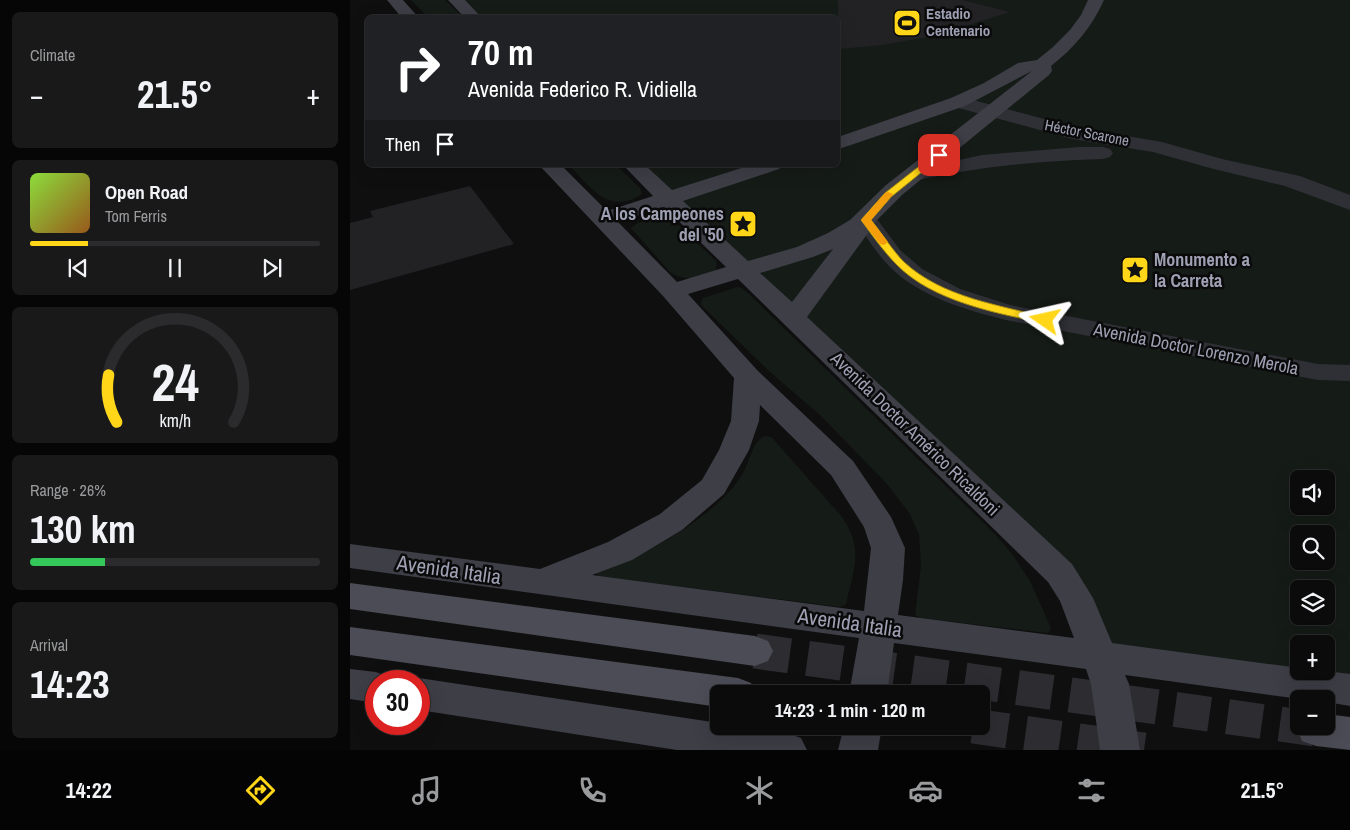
<!DOCTYPE html>
<html lang="en">
<head>
<meta charset="utf-8">
<style>
  body { margin:0; font-family:"Archivo Narrow",sans-serif; background:#19191a; color:#f1f3f6; height:100vh; display:flex; flex-direction:column; font-size:19px; white-space:nowrap }
  * { box-sizing:border-box; margin:0 }
  p { font-size:16px; color:#9a9b9d }
  .icon { flex:none; width:28px; height:28px; fill:none; stroke:currentColor; stroke-width:2; stroke-linecap:round; stroke-linejoin:round }
  .map { position:relative; flex:1; overflow:hidden }
  .sheet { display:flex; flex-direction:column; gap:12px; padding:12px; background:#060607; width:350px }
  .sheet>* { flex:none }
  .guide { position:absolute; left:15px; top:15px; width:475px; height:152px; border-radius:8px; box-shadow:0 5px 20px #0002,0 0 0 1px #2b2b2d; background:#202124; color:#fff; overflow:hidden }
  .fabs { position:absolute; left:940px; top:470px; display:grid; gap:10px }
  .fabs a { display:grid; place-items:center; width:45px; height:45px; border-radius:8px; background:#0b0b0c; box-shadow:0 5px 20px #0002,0 0 0 1px #2b2b2d; font-size:25px }
  .speed { position:absolute; left:15px; top:670px; display:flex; gap:10px; font-size:25px; font-weight:700; text-align:center }
  .speed>* { display:grid; place-content:center; width:65px; height:65px; border-radius:50%; background:#0b0b0c; box-shadow:0 5px 20px #0002,0 0 0 1px #2b2b2d; line-height:1 }
  .speed .limit { border:8px solid #d22; background:#fff; color:#111 }
  .pin { position:absolute; display:grid; place-items:center; width:42px; height:42px; color:#fff; margin:-21px; border-radius:10px; box-shadow:0 2px 8px #0006 }
  .me { position:absolute; width:55px; margin:-28px; rotate:281deg; stroke-linejoin:round; filter:drop-shadow(0 0 4px #0008) }
  .turn { display:flex; align-items:center; gap:18px; height:105px; padding:0 20px; font-size:22px }
  .turn .icon { width:65px; height:65px; stroke-width:2.5 }
  .turn b { display:block; font-size:35px; line-height:42px }
  .then { display:flex; align-items:center; height:48px; padding:0 20px; background:#0003; gap:10px; font-size:19px }
  .big { font-size:38px; font-weight:800; line-height:1.1 }
  .sheet .card { flex:1; display:flex; flex-direction:column; justify-content:center; gap:8px; min-width:0; padding:0 18px; border-radius:8px; background:#19191a }
  .sheet .dial { align-items:center; gap:0 }
  .dial svg { height:130px; overflow:visible; fill:none; stroke:#2b2b2d; stroke-width:7; stroke-linecap:round; text-anchor:middle }
  .dial text { fill:#f1f3f6; stroke:none }
  .song { display:flex; align-items:center; gap:15px }
  .cover { width:60px; height:60px; border-radius:8px; background:linear-gradient(135deg,hsl(90 70% 55%),hsl(30 70% 35%)) }
  .played { height:5px; border-radius:2px; background:linear-gradient(90deg,#ffd618 20%,#2b2b2d 20%) }
  .keys { display:flex; justify-content:space-around; direction:ltr }
  .heat { display:flex; justify-content:space-between; align-items:center; font-size:28px; direction:ltr }
  .charge { height:8px; border-radius:4px; background:linear-gradient(90deg,#34c759 26%,#2b2b2d 0) }
  .trip { position:absolute; left:360px; top:685px; width:280px; height:50px; border-radius:8px; background:#0b0b0c; box-shadow:0 5px 20px #0002,0 0 0 1px #2b2b2d; font-weight:800; line-height:50px; text-align:center }
  .tabs { display:flex; height:80px; justify-content:space-around; align-items:center; background:#040405; color:#9a9b9d }
  .tabs .icon { width:35px; height:35px }
  .tabs .current { color:#ffd618 }
  .tabs b { font-size:22px; color:#f1f3f6 }
  main { display:flex; flex:1; min-height:0 }
  .map>svg:first-child { display:block }
</style>
</head>
<body>
<main>
<section class="sheet">
<div class="card"><p>Climate</p>
<div class="heat"><a>−</a><b class="big">21.5°</b><a>+</a></div>
</div>
<div class="card">
<div class="song"><i class="cover"></i><div><b>Open Road</b><p>Tom Ferris</p></div></div>
<div class="played"></div>
<div class="keys"><svg class="icon" aria-label="previous" viewBox="0 0 24 24"><path d="M18 5L8 12l10 7zM5 5v14"/></svg><svg class="icon" aria-label="pause" viewBox="0 0 24 24"><path d="M8 5v14M16 5v14"/></svg><svg class="icon" aria-label="next" viewBox="0 0 24 24"><path d="M6 5l10 7-10 7zM19 5v14"/></svg></div>
</div>
<div class="card dial"><svg viewBox="0 0 100 80">
<path d="M14 69A42 42 0 1 1 86 69"/>
<path d="M14 69A42 42 0 0 1 9 40" stroke="#ffd618"/>
<text x="50" y="56" font-size="32" font-weight="700">24</text>
<text x="50" y="72" font-size="11">km/h</text>
</svg></div>
<div class="card"><p>Range · 26%</p><b class="big">130 km</b><div class="charge"></div></div>
<div class="card"><p>Arrival</p><b class="big">14:23</b></div>
</section>
<div class="map">
<svg width="1000" height="750" viewBox="0 0 1000 750">
  <rect width="100%" height="100%" fill="#0f0f10"/>
  <g fill="#151b17" fill-rule="evenodd">
    <path d="M61,0H95L113,17H78Z"/>
    <path d="M106,0H1000V690L750,656L726,598L283,165H488V18H124ZM949,479H976V506H949ZM949,534H976V561H949ZM949,589H976V616H949ZM949,644H976V671H949Z"/>
    <path d="M219,165H266L290,188L292,194C259,216 240,187 219,165Z"/>
    <path d="M308,217L321,218L367,262L366,270C349,277 336,283 320,272L281,228L288,223Z"/>
    <path d="M387,287L392,288L399,294L646,535L662,554L680,581L701,628L698,633L571,618L565,615L571,566L569,535L560,514L537,484L470,415L419,371L350,304L353,298Z"/>
    <path d="M415,436L421,437L425,441L492,517C514,549 504,569 496,604L490,607L249,576L245,573C292,555 337,533 373,498C381,491 389,480 394,471C401,459 402,441 415,436Z"/>
  </g>
  <g fill="#222225">
    <path d="M488,0H612L660,12L583,36L532,45L488,49Z"/>
    <path d="M120,186L164,244L0,290V223L23,217L20,211Z"/>
  </g>
  <g fill="none" stroke-linecap="round" stroke-linejoin="round">
    <g stroke="#2c2c31" stroke-width="35" stroke-dasharray="35 18" stroke-linecap="butt">
      <path d="M405,651L966,729"/>
      <path d="M623,726L794,750"/>
    </g>
    <g fill="#2f3036" fill-rule="evenodd">
      <path d="M608,96L724,127L812,142L872,159L950,176L1000,195V210L935,186L860,168L803,152L723,139L601,106L599,102L601,98Z"/>
      <path d="M729,147H753L760,149L763,153L760,157L753,159C688,161 624,167 561,182L554,180L550,176L554,172L632,155Z"/>
      <path d="M516,213L524,215L550,250L572,269L610,289L660,305L968,364L1000,365V381L968,380L656,320C616,310 570,297 540,267C526,253 516,236 505,220L508,215Z"/>
    </g>
    <g fill="#3d3e46" fill-rule="evenodd">
      <path d="M37,0H53L69,18H52Z"/>
      <path d="M98,0H115L132,18H115Z"/>
      <path d="M738,0H754C742,27 724,48 701,66L702,71L699,75L552,195L520,227L518,233L457,317L722,564L743,598L762,643L949,668V671H976L1000,674V706L976,702V699H950L775,675L779,684L790,750H750L741,684L736,669L544,643L537,694H499L509,638L0,568V544L190,569L258,542L310,514L352,480L369,450L381,421L384,378L313,296L189,165H211L257,211L303,196L273,165H295L322,190L401,165H432L429,169L333,201L398,261L447,247L478,233L500,220L536,185L682,71L615,106L495,147L488,149V137L601,98L634,83L668,63L687,60L703,47L720,30L731,15ZM314,207L376,267L327,282L268,222ZM483,249L442,302L410,273L463,257ZM388,279L698,582L710,601L724,638L548,615L553,580L555,548L541,517L503,461L408,371L338,294ZM410,405L481,475L514,527L521,548L514,611L242,575L282,560L332,530L374,494L399,450L409,421Z"/>
      <path d="M0,669L26,672L39,677L41,681H26V703L0,699Z"/>
      <path d="M69,678L369,723V726C396,726 425,728 451,738L457,750H327L69,710V681H61Z"/>
      <path d="M494,726H532L528,750H488Z"/>
    </g>
    <g fill="#4b4c55" fill-rule="evenodd">
      <path d="M0,583L405,636L418,641L423,651L418,661L405,666L0,609Z"/>
      <path d="M0,627L388,678L401,683L407,694H369V707L0,655Z"/>
      <path d="M976,714L1000,717V750L966,746L952,741L947,729L949,724V726H976Z"/>
    </g>
  </g>
  <path fill="#ffd618" stroke="#a68b10" d="M586,153L593,155L541,197L521,220C532,233 542,250 554,262C593,298 650,305 699,318L701,320L699,322L695,323C648,314 582,301 547,265C534,252 522,235 511,220L535,193Z"/>
  <path fill="#f59e0b" d="M538,192L543,194L521,220L538,242L534,245L530,244L511,220L535,193Z"/>
  <defs>
    <symbol id="stadium-square" viewBox="-11 -11 22 22"><rect x="-9" y="-9" width="18" height="18" rx="4" fill="#ffd618" stroke="#0a0a0b"/><path d="M0-5a6.5 5 0 1 0 0 10a6.5 5 0 1 0 0-10ZM-3.5-1.8h7v3.6h-7Z" fill="#111"/></symbol>
    <symbol id="sight-square" viewBox="-11 -11 22 22"><rect x="-9" y="-9" width="18" height="18" rx="4" fill="#ffd618" stroke="#0a0a0b"/><path d="M0-6L1.8-2.2L6-1.7L2.9 1.2L3.7 5.4L0 3.3L-3.7 5.4L-2.9 1.2L-6-1.7L-1.8-2.2Z" fill="#111"/></symbol>
  </defs>
  <g fill-rule="evenodd">
    <use href="#stadium-square" x="541" y="7" width="32" height="32"/>
    <use href="#sight-square" x="377" y="208" width="32" height="32"/>
    <use href="#sight-square" x="769" y="254" width="32" height="32"/>
  </g>
  <g text-anchor="middle" stroke-width="5" stroke-linejoin="round" paint-order="stroke">
    <g font-size="15" font-weight="bold" fill="#9ea1b3" stroke="#0a0a0b" text-anchor="start">
      <text x="576" y="19">Estadio<tspan x="576" dy="17">Centenario</tspan></text>
    </g>
    <g font-size="15" fill="#9ea1b3" stroke="#0a0a0b">
      <text transform="translate(737 133) rotate(11)" y="5">Héctor Scarone</text>
    </g>
    <g font-size="18" font-weight="bold" fill="#9ea1b3" stroke="#0a0a0b" text-anchor="end">
      <text x="374" y="220">A los Campeones<tspan x="374" dy="21">del '50</tspan></text>
      <text x="804" y="266" text-anchor="start">Monumento a<tspan x="804" dy="21">la Carreta</tspan></text>
    </g>
    <g font-size="18" fill="#9ea1b3" stroke="#0a0a0b">
      <text transform="translate(846 349) rotate(11)" y="6">Avenida Doctor Lorenzo Merola</text>
      <text transform="translate(565 434) rotate(44)" y="6">Avenida Doctor Américo Ricaldoni</text>
    </g>
    <g font-size="21" fill="#9ea1b3" stroke="#0a0a0b">
      <text transform="translate(99 570) rotate(8)" y="7">Avenida Italia</text>
      <text transform="translate(500 623) rotate(8)" y="7">Avenida Italia</text>
    </g>
  </g>
</svg>
<div class="fabs">
<a><svg class="icon" aria-label="sound" viewBox="0 0 24 24"><path d="M4 9h4l5-4v14l-5-4H4zM17 9q2 3 0 6"/></svg></a>
<a><svg class="icon" aria-label="search" viewBox="0 0 24 24"><circle cx="10" cy="10" r="6"/><path d="M15 15l6 6"/></svg></a>
<a><svg class="icon" aria-label="layers" viewBox="0 0 24 24"><path d="M12 4l9 5-9 5-9-5zM3 14l9 5 9-5"/></svg></a>
<a>+</a>
<a>−</a>
</div>
<div class="speed"><div class="limit">30</div></div>
<div class="pin" style="left:589px;top:155px;background:#d93025"><svg class="icon" aria-label="arrive" viewBox="0 0 24 24"><path d="M6 21V4h12l-3 4 3 4H6"/></svg></div>
<svg class="me" style="left:695px;top:320px" viewBox="-20 -20 40 40"><path d="M0-17L14 15 0 8-14 15z" fill="#ffd618" stroke="#fff" stroke-width="4"/></svg>
<div class="trip">14:23 · 1 min · 120 m</div>
<div class="guide">
<div class="turn"><svg class="icon" aria-label="right" viewBox="0 0 24 24"><path d="M7 20v-9h11M14 6l5 5-5 5"/></svg><div><b>70 m</b>Avenida Federico R. Vidiella</div></div>
<div class="then">Then<svg class="icon" aria-label="arrive" viewBox="0 0 24 24"><path d="M6 21V4h12l-3 4 3 4H6"/></svg></div>
</div>
</div>
</main>
<nav class="tabs">
<b>14:22</b>
<svg class="icon current" aria-label="directions" viewBox="0 0 24 24"><path d="M12 3l9 9-9 9-9-9zM9 14v-3h6M13 9l2 2-2 2"/></svg>
<svg class="icon" aria-label="music" viewBox="0 0 24 24"><path d="M9 18V5l10-2v13"/><circle cx="6" cy="18" r="3"/><circle cx="16" cy="16" r="3"/></svg>
<svg class="icon" aria-label="phone" viewBox="0 0 24 24"><path d="M5 4h4l2 5-3 2q2 4 5 5l2-3 5 2v4C11 20 4 13 5 4z"/></svg>
<svg class="icon" aria-label="climate" viewBox="0 0 24 24"><path d="M12 3v18M4 7l16 10M4 17L20 7"/></svg>
<svg class="icon" aria-label="car" viewBox="0 0 24 24"><path d="M5 17H2v-5l4-1 3-4h7l3 4 3 1v5h-3M9 17h6M6 11h13"/><circle cx="7" cy="17" r="2"/><circle cx="17" cy="17" r="2"/></svg>
<svg class="icon" aria-label="filters" viewBox="0 0 24 24"><path d="M4 7h16M4 17h16"/><circle cx="9" cy="7" r="2"/><circle cx="15" cy="17" r="2"/></svg>
<b>21.5°</b>
</nav>
</body>
</html>
